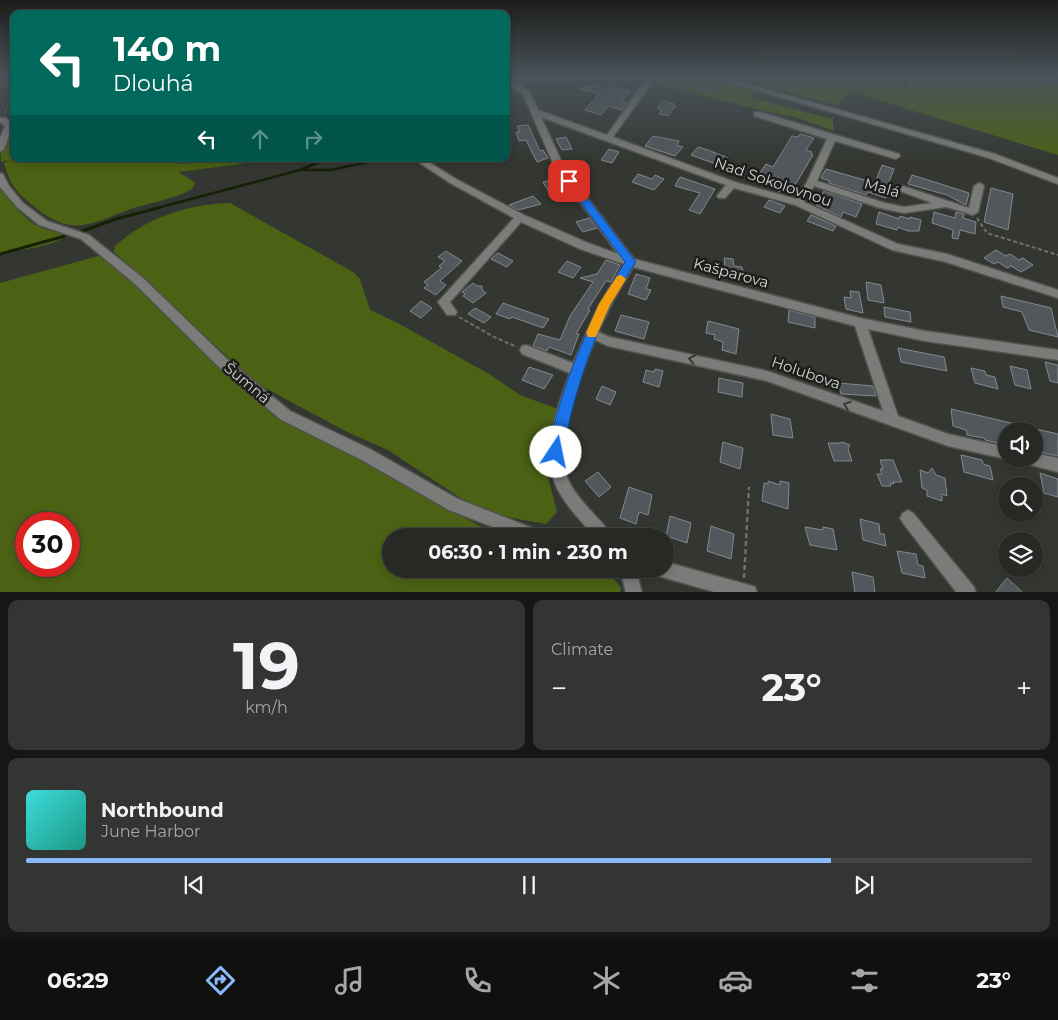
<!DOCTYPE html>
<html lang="en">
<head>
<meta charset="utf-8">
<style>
  body { margin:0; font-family:Montserrat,sans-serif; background:#333532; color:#f1f3f6; height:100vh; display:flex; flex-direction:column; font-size:19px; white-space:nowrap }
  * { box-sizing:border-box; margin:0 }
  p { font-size:16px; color:#a4a6a7 }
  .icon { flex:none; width:28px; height:28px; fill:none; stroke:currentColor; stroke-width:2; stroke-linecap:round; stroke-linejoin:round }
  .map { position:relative; height:592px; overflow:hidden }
  .details { display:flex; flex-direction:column; gap:8px; padding:8px; background:#151714; flex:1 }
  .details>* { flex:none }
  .guide { position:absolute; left:10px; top:10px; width:500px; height:152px; border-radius:10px; box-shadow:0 2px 8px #0003,0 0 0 1px #434542; background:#00695c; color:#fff; overflow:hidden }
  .tools { position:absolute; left:998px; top:422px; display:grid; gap:10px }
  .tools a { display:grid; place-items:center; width:45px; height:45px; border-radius:50%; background:#272925; box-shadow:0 2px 8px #0003,0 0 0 1px #434542; font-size:25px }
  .speed { position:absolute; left:15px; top:512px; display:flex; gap:10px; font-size:25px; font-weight:700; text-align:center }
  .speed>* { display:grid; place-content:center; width:65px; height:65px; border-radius:50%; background:#272925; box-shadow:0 2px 8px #0003,0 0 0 1px #434542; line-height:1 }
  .speed .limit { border:8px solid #d22; background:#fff; color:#111 }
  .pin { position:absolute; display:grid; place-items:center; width:42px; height:42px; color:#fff; margin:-21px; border-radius:10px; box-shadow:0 2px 8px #0006 }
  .me { position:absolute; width:55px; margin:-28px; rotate:11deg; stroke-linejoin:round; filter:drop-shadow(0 0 4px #0008) }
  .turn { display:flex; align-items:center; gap:18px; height:105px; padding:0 20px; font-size:22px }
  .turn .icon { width:65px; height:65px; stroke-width:2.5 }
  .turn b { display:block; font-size:35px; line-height:42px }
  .lanes { display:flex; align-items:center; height:48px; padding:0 20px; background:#0003; justify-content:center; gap:25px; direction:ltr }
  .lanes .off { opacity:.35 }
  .big { font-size:38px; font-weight:700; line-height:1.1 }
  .details .card { flex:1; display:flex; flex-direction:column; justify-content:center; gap:8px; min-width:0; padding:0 18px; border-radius:10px; background:#333532 }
  .details .dial { align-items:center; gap:0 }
  .dial b { font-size:65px; line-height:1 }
  .song { display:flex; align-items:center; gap:15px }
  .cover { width:60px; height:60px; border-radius:8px; background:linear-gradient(135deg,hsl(180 70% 55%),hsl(170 70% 35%)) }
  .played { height:5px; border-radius:2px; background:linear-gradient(90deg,#8abafc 80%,#434542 80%) }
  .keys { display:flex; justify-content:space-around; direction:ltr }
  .heat { display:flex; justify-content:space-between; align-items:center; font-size:28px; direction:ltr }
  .details .tiles { flex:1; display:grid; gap:8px; grid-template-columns:1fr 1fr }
  .card:last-child { grid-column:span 2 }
  .trip { position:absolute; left:382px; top:528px; width:292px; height:50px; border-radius:25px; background:#272925; box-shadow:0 2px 8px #0003,0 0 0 1px #434542; font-weight:700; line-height:50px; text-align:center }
  .tabs { display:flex; height:80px; justify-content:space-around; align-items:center; background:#10100f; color:#a4a6a7 }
  .tabs .icon { width:35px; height:35px }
  .tabs .selected { color:#8abafc }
  .tabs b { font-size:22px; color:#f1f3f6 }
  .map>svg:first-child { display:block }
</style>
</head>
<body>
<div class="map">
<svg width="1058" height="593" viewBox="0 0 1058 593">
  <rect width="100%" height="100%" fill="#343731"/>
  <g fill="#4b6114" fill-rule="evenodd">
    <path d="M633,78H708L754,91L750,97L832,119L834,131L795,117L764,111Z"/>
    <path d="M738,78H905L902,87L910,91L907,86L910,78C957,78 1012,72 1058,84V155L862,95L861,93L853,91L842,99L838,106Z"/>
    <path d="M14,136V159H174L178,164L201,162L210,159H246L241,164L178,172L193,181L195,183L192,189C176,198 155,202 137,207C91,222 74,241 31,204C16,192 9,182 4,163L9,160L1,162V151L6,139Z"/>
    <path d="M0,186C11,202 25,221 42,228C51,231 61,233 69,235C48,248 24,249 0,253Z"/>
    <path d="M230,203L353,272L360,279L370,310L396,322L489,374L520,395L558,409L546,455L547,473L557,512L546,524L496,515L462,499L388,450L347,432L256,383L114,252L115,246C146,218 187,204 230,203Z"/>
    <path d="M102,255L169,316L249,394L273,413L297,429L342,450L425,497L486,529L507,536H391V569H599L612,576L621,588L620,592H0V283ZM26,524H69V566H26Z"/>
  </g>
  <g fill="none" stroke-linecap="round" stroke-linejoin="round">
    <g stroke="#171f06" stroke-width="2.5">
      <path d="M6,120L14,115"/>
      <path d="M302,169L326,159"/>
      <path d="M153,209L300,170H331L382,159"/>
    </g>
    <g stroke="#171f06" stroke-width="3">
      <path d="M77,233L116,219L158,208"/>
      <path d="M0,254L65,236"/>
    </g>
  </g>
  <g fill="#52575c" stroke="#84888f">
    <path d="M702,80L714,83L707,92L695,88Z"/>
    <path d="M598,84L606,92L612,86L631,91L621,102L627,103L622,110L608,106L601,115L585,110L599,94L580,89Z"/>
    <path d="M663,101L674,104L673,106H676L668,116L659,114L662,110L657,108Z"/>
    <path d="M528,125L540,151L543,150L548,158L537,162L526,140L519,141L516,132H520L517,126Z"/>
    <path d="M800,134L814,138L806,150L812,152L811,154L813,155L792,190L784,187L781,192L769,187L771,186L768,185L773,179L759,174L766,164L773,167L792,136L798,137Z"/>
    <path d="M653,136L679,141L677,145L683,147L675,156L645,146Z"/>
    <path d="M566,137L572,149L562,150L556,139Z"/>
    <path d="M698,147L708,150L728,158L721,166L691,155Z"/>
    <path d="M609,149L619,152L612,163L601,160Z"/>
    <path d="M882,165L894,169L887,187L890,188L886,198L868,192L866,195L829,183L830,181L821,178L826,169L875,183Z"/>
    <path d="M638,174L652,179L655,175L664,179L654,190L632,182Z"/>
    <path d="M912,175L969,193L966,205L947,195L908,184Z"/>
    <path d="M680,177L715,189L700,214L689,210L700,193L675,186Z"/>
    <path d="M554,179L556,183L560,182L565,194L553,199L543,182Z"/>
    <path d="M991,188L1013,194L1008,230L984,222Z"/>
    <path d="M824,191L862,204L856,217L843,212L841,217L816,205Z"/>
    <path d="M533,196L541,204L518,210L509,205Z"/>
    <path d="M769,200L785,206L780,213L764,207Z"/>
    <path d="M879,212L899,219L900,216L910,219V217L921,220L919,231H908L898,227L897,230L876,224Z"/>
    <path d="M934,212L955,218L956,212L964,214L963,218L976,222L975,234L960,230L958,239L952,238L953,230L932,223Z"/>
    <path d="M811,215L836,226L833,231L807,221Z"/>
    <path d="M589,218L597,228L583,232L576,222Z"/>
    <path d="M996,250L1006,256L1010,254L1019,260L1023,258L1033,265L1021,272L1011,266L1007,268L998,262L994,264L984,258Z"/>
    <path d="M446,251L462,261L440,281L446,285L436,295L424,288L428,285L424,282L441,268L439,266L445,261L438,257Z"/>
    <path d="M498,253L513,261L507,267L491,259Z"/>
    <path d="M724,258L733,259L734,266L742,267L744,275L726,273Z"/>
    <path d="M606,260L620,265L611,282L606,281L588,309L590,310L576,334H579L571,355L549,347L547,351L533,346L538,334L560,340L570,316L593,282L580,278L597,274Z"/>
    <path d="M567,261L581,267L573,278L558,272Z"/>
    <path d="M636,274L650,278L646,289L651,290L646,300L628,294Z"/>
    <path d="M866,282L881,285L884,303L868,300Z"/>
    <path d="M473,283L477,286H482V290L486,293L473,303L463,296L465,294L462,292Z"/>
    <path d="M850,291L859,292L863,313L846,309L844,297L851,298Z"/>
    <path d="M1001,296L1051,308L1058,337L1029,330L1022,312L1003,307Z"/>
    <path d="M421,301L432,308L421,318L410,311Z"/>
    <path d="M503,303L517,308L549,319L543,328L512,317L510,319L496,314Z"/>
    <path d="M884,307L910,312L911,322L885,317Z"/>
    <path d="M475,308L491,317L484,323L468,314Z"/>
    <path d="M789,310L815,317V328L788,322Z"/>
    <path d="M621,315L649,322L644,339L615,331Z"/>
    <path d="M708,321L739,329L736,354L722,350L723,342L714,339L715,335L706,333Z"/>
    <path d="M898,348L944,357L947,371L901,362Z"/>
    <path d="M1045,362L1058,365V383L1050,381Z"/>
    <path d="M1010,366L1027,370L1031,389L1015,385Z"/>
    <path d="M529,367L553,375L544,389L522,380Z"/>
    <path d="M971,368L985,371L986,375L995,377L998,389L975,383Z"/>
    <path d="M655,369L663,371L659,387L643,382L646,370L654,372Z"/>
    <path d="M719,378L743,383L742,397L718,392Z"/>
    <path d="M838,383L873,386L876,396L841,394Z"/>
    <path d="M602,386L616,392L610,405L596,399Z"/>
    <path d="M951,409L1058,434V456L1040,452L1039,446L1034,445V431H1006V445L985,440L984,438L967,435L966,430L953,426Z"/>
    <path d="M771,414L790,419L793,438L773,435Z"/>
    <path d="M723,442L743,448L740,469L720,462Z"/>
    <path d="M842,442L850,445L848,449L852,461H834L828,443H840Z"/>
    <path d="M961,455L982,460L983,464L990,466L993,480L964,472Z"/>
    <path d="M880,460H893L902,482H893L894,484L890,483L891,486H882L877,474H882L880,469H883Z"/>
    <path d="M932,468L936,475L945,478L947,496L942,494V501L927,496V490L922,488L920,470L928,473Z"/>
    <path d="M598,472L611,487L599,497L585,481Z"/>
    <path d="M1040,473L1058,479V497L1044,493Z"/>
    <path d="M768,481L780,485V481L789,483L788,509L762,501L764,483L768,484Z"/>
    <path d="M629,487L652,495L648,515L639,512L636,524L620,518Z"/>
    <path d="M670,516L691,523L687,543L666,536Z"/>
    <path d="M860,519L879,524L880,534H884L886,546L863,540Z"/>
    <path d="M711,526L734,534L731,559L707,551Z"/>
    <path d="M805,527L823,530V527L833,529L837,550L810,545Z"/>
    <path d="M897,551L916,554L918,565L923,566L925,578L902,573Z"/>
    <path d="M852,572L873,577L875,593H855Z"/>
    <path d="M1007,578L1023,593H995Z"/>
  </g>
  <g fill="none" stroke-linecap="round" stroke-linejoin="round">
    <defs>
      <g id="minor">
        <path d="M506,78H510L529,91L538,110L607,135L644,82H650L651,84L613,137L735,182L796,199L807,182L827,139L754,116V112H760L899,154L900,156L896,159L835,141L817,181L885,203L904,207L932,203L900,191L898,189L903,186L969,208L974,186L979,183L982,184L984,186L978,212L973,215L946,207L904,213L880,208L814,186L804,202L898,244L947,254L1058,290V298L946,262L892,250L795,205L734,188L725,198H719L717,196L726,185L541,117L564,167L634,259L860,318L925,331L1058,350V360L925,341L868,329L898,416L948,434L1006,447V459H1008H1006L948,446L767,381L608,346L595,340C581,373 553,442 567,477C575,497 595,514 609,531L612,536H594C581,521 566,506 557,488C540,451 557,408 570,373L522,354L520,350L522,346L526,345L573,363L599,305L624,264L580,249L521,222L450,302L457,312L455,315H447L438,302L514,218L450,183L414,159H424L456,179L524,215L588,243L618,254L555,168L523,94L506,83ZM633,267L855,326L883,411L767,371L610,337L598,332L613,301Z"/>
        <path d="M714,78H727L995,154L1058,178V184L989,158Z"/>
        <path d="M0,118H6L13,126L4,149L0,152V138L5,126L0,122Z"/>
        <path d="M0,173L3,174L9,186L23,203L47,221L89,235L143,278L227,359L290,411L370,449L458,499L540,531L543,536H516L449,510L360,459L280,419L219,367L135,284L81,239L39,225L17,207L0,187Z"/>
        <path d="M1034,453L1058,458V472L1027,464L1025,459H1034Z"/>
        <path d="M908,510L913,513L974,587L976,593H957L903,523L900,518L903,513Z"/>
        <path d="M666,562L749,585L755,587L757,593H718L655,575L653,569H666Z"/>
        <path d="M620,569H636L642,593H626Z"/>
      </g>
    </defs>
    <use href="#minor" stroke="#50534d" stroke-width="3"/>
    <g stroke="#6e706b" stroke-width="1" stroke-dasharray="3 2" stroke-linecap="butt">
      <path d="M5,113L14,88"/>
      <path d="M8,115L14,110"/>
      <path d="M832,117V128"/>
    </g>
    <g stroke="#6e706b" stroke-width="2" stroke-dasharray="4 2.5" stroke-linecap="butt">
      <path d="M977,218L987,233L1058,255"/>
      <path d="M459,317L492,336L517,347"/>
    </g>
    <path stroke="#6e706b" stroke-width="2.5" stroke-dasharray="5 3" stroke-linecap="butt" d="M744,578L749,487"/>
    <use href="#minor" fill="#7b7c79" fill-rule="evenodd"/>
  </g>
  <defs><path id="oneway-chevron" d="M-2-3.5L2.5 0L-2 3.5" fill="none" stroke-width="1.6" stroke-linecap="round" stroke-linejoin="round" transform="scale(1.25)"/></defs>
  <g stroke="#393a37">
    <use href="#oneway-chevron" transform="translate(692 359) rotate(-168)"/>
    <use href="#oneway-chevron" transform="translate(847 405) rotate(-160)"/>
  </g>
  <linearGradient id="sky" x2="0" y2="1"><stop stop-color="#1d1e1b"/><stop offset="0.48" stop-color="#4a535a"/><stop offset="1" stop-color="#4a535a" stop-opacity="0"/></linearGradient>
  <rect width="1058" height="161" fill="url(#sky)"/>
  <path fill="#1a73e8" stroke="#114b97" d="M569,178L573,179L636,262C627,276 617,290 610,305C588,352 572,401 563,452L560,456L556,458L551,456L548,452C562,382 588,322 625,262L565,181Z"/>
  <path fill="#f59e0b" d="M621,275L626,279L610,305L596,337H588L586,333L599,304L617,276Z"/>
  <g text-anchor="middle" stroke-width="5" stroke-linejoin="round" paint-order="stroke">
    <g font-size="15" fill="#d2d3cf" stroke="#1d1e1b">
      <text transform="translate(773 182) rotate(19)" y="5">Nad Sokolovnou</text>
      <text transform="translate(882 188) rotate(16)" y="5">Malá</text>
      <text transform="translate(731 273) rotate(15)" y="5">Kašparova</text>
      <text transform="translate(806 373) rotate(19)" y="5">Holubova</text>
      <text transform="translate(247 383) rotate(40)" y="5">Šumná</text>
    </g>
  </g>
</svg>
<div class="tools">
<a><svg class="icon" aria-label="sound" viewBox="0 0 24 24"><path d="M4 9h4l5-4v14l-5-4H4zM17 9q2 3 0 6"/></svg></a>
<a><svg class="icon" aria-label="search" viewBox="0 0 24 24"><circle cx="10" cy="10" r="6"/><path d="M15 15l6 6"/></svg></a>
<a><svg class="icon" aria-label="layers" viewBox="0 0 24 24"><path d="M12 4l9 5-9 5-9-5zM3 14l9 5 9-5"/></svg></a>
</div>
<div class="speed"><div class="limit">30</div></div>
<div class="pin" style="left:569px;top:181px;background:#d93025"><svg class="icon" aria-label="arrive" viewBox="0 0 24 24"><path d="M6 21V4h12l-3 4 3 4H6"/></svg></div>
<svg class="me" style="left:556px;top:452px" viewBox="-20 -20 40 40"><circle r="19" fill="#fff"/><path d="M0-13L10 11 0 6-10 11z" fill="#1a73e8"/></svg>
<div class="trip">06:30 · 1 min · 230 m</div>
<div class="guide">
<div class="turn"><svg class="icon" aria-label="left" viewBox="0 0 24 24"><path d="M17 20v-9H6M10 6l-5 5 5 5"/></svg><div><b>140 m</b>Dlouhá</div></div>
<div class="lanes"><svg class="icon" aria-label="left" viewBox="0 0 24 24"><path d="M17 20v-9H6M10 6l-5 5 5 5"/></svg><svg class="icon off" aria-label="ahead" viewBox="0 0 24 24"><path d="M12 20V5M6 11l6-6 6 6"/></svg><svg class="icon off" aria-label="right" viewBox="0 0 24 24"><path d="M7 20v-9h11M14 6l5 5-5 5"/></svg></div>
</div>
</div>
<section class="details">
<div class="tiles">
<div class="card dial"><b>19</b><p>km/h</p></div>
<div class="card"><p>Climate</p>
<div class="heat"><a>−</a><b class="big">23°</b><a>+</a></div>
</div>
<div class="card">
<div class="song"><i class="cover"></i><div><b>Northbound</b><p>June Harbor</p></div></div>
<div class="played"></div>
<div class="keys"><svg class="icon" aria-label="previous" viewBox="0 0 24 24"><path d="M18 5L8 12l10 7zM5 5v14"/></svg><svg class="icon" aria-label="pause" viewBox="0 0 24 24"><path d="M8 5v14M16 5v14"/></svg><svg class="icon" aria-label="next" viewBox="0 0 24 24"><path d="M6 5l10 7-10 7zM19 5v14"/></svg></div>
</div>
</div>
</section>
<nav class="tabs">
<b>06:29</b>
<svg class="icon selected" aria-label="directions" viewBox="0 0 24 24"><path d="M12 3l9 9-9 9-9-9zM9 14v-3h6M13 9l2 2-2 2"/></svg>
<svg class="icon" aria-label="music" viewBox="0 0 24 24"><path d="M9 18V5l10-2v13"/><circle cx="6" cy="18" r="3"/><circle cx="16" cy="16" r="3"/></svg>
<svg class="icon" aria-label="phone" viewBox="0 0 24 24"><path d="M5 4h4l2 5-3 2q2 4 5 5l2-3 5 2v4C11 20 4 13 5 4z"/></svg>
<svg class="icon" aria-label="climate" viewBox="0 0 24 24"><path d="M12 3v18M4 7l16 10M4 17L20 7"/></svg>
<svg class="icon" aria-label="car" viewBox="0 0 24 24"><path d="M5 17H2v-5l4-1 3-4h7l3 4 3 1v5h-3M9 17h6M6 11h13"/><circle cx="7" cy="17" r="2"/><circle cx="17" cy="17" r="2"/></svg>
<svg class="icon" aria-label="filters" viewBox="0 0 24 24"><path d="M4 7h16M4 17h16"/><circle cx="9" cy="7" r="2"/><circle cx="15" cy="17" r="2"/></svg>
<b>23°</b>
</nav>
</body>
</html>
